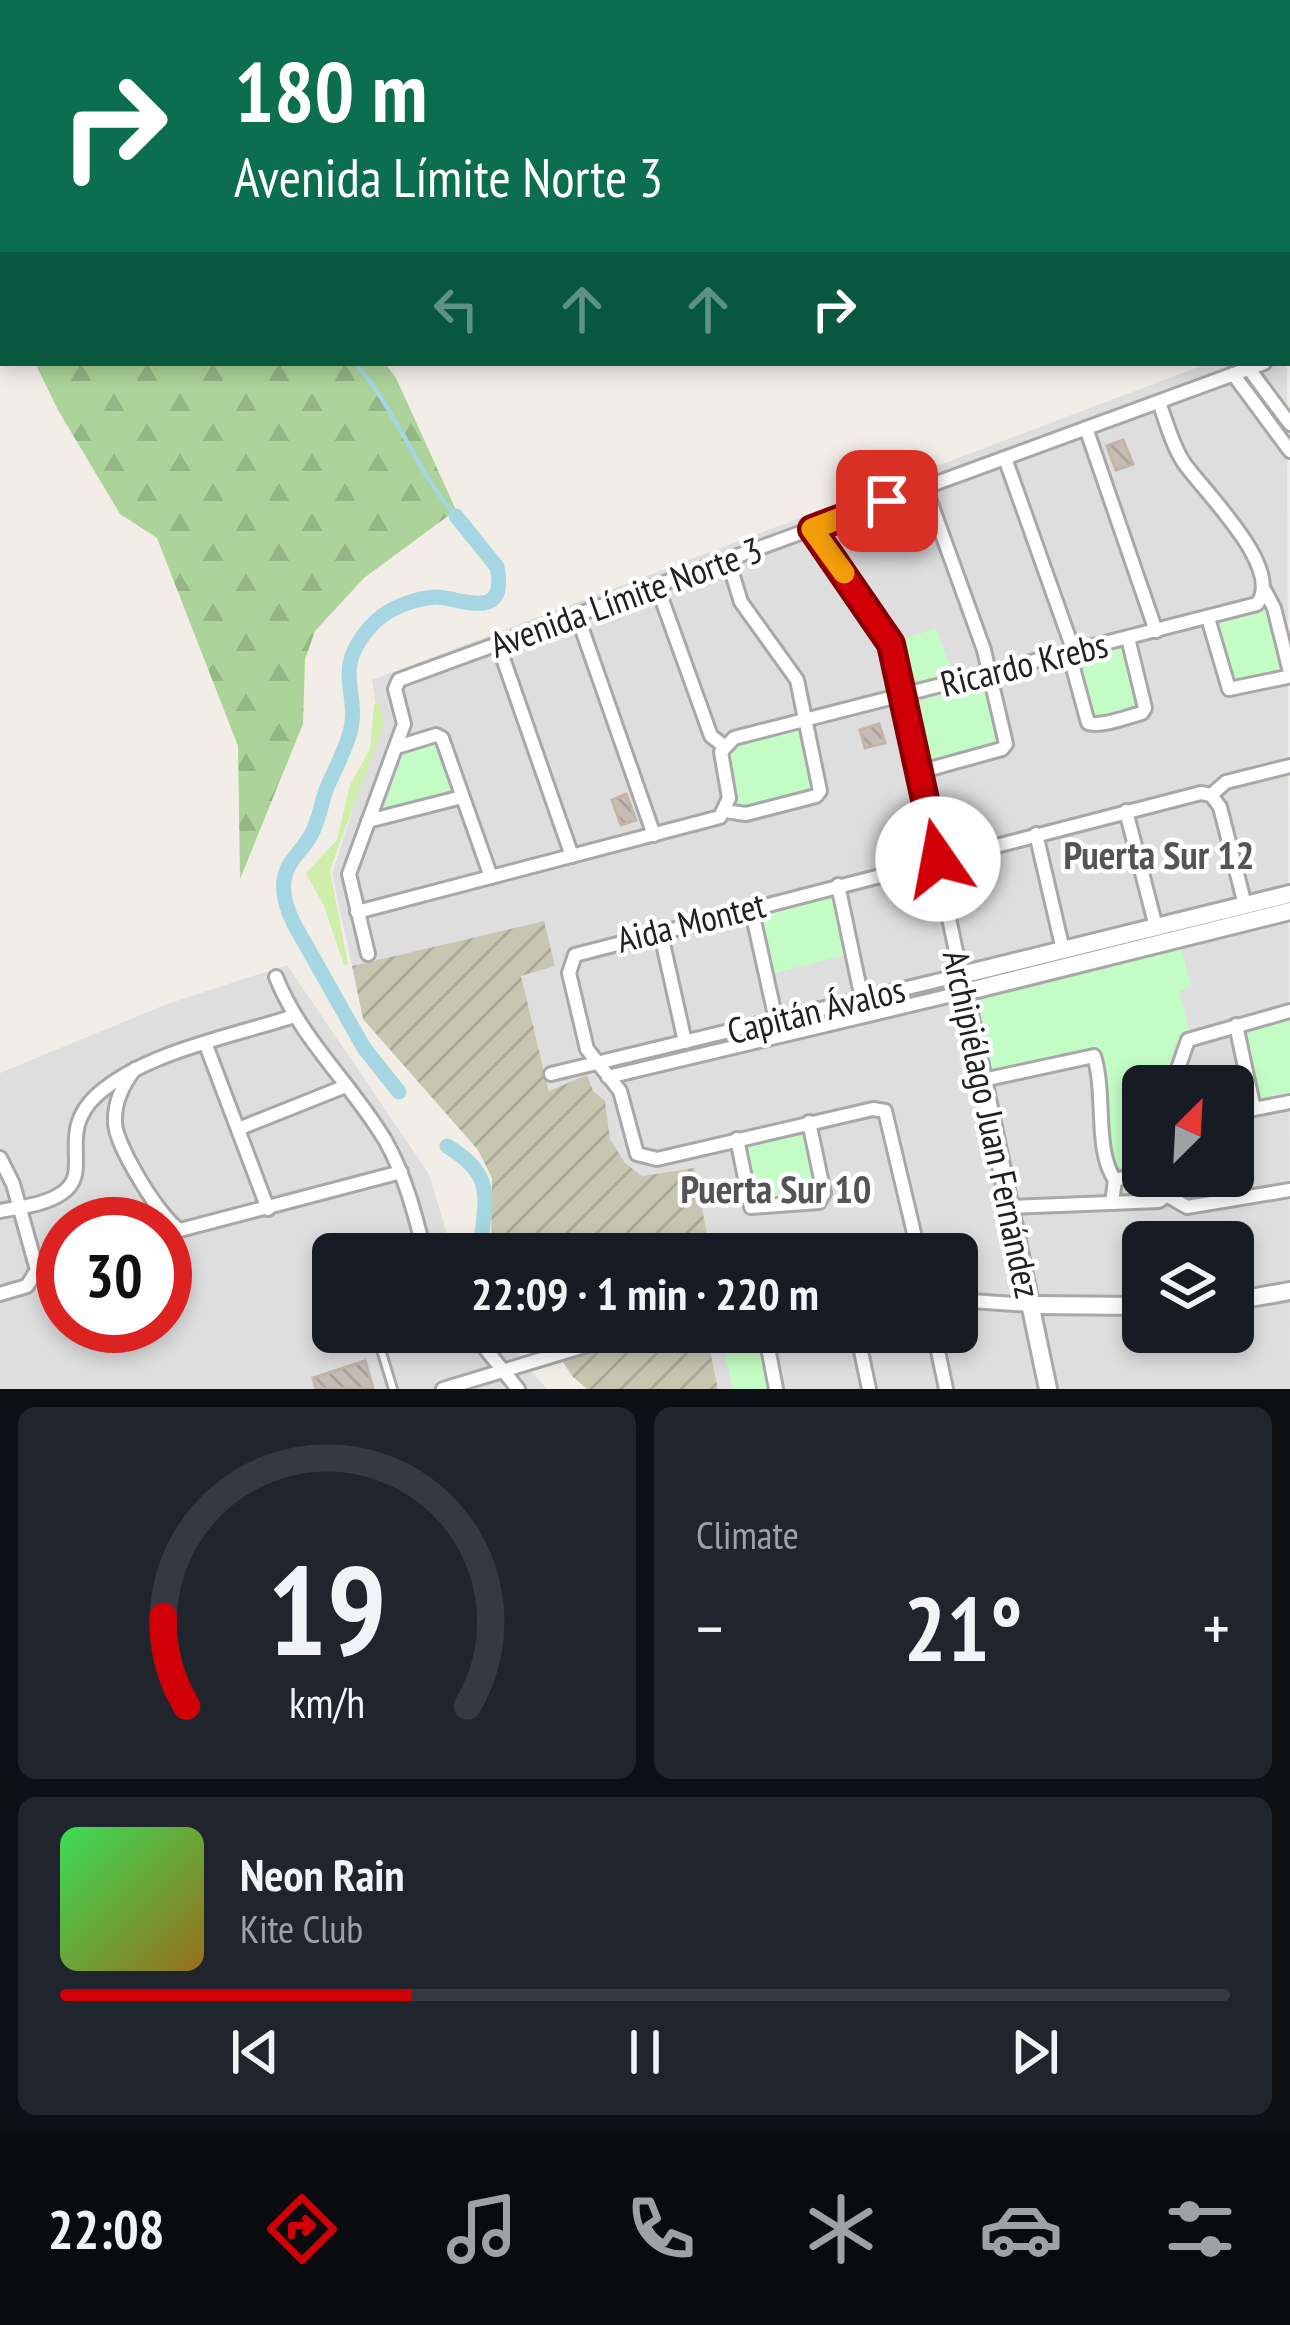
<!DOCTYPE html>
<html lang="en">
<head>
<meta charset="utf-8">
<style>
  body { margin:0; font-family:"PT Sans Narrow",sans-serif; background:#20242c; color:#f1f3f6; height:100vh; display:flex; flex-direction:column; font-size:45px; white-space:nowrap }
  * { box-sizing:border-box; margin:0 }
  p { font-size:39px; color:#9ea1a6 }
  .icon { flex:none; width:66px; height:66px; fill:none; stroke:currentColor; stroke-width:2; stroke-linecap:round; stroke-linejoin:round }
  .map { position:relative; height:1389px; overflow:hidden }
  .sheet { display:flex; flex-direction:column; gap:18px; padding:18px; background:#0d0f14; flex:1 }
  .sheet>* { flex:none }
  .banner { position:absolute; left:0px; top:0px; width:1290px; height:366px; box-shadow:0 6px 18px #0003; background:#0b6e4f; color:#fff; overflow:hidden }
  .needle { width:78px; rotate:24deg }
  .tools { position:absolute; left:1122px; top:1065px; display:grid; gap:24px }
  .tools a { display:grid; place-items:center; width:132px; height:132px; border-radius:18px; background:#171b24; box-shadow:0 6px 18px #0003; font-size:60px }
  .speed { position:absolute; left:36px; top:1197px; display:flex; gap:24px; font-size:60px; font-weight:700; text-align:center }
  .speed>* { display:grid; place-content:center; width:156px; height:156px; border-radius:50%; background:#171b24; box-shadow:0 6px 18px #0003; line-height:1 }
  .speed .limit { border:18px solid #d22; background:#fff; color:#111 }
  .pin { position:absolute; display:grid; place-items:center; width:102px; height:102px; color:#fff; margin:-51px; border-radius:24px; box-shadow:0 6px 18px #0006 }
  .me { position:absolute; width:132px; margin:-66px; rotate:348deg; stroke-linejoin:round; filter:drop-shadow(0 0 9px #0008) }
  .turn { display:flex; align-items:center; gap:42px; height:252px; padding:0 36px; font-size:54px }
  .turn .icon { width:156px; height:156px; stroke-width:2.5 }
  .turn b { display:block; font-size:84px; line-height:102px }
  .lanes { display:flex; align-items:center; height:114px; padding:0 36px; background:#0003; justify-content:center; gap:60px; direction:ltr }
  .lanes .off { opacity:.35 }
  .big { font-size:90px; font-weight:700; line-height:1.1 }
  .sheet .widget { flex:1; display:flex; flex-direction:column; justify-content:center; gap:18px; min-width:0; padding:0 42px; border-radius:18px; background:#20242c }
  .sheet .dial { align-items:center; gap:0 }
  .dial svg { height:312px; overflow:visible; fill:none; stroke:#363941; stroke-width:7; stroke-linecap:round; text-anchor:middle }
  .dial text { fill:#f1f3f6; stroke:none }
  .song { display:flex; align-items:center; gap:36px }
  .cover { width:144px; height:144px; border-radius:18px; background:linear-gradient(135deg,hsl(130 70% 55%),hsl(40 70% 35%)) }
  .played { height:12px; border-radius:6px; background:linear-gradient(90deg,#d10006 30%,#363941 30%) }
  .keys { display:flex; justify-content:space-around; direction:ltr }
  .heat { display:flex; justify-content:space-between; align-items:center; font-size:66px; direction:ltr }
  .sheet .tiles { flex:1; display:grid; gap:18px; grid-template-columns:1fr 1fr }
  .widget:last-child { grid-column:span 2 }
  .trip { position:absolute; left:312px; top:1233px; width:666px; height:120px; border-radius:18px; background:#171b24; box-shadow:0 6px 18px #0003; font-weight:700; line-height:120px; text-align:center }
  .tabs { display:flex; height:192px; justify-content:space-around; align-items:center; background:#090b0e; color:#9ea1a6 }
  .tabs .icon { width:84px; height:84px }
  .tabs .active { color:#d10006 }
  .tabs b { font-size:54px; color:#f1f3f6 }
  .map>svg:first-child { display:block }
</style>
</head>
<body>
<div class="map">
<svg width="1290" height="1389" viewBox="0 0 1290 1389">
  <defs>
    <pattern id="construction-furrows" width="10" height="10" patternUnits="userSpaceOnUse" patternTransform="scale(3)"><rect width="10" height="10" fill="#c7c6b1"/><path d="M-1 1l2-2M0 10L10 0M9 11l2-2" fill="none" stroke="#abaa98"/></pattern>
    <pattern id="forest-firs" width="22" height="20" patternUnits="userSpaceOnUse" patternTransform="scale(3)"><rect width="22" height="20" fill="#acd399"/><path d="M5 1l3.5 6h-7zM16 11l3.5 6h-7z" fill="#94b584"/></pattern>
    <pattern id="building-back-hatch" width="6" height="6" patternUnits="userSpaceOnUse" patternTransform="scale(3)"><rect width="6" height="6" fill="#c7bdb6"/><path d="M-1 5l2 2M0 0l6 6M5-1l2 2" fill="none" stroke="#aba29c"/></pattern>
  </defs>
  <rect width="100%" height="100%" fill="#f2eee7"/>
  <g fill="#dfdede" fill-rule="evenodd">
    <path d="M1287,350L1290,1389H718L708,1339L727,1332H957V1254H711L694,1168L642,1176L625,1163L610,1139L605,1101L550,1092L521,976L544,921L352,966L332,874L379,726L372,680L1209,363H1287ZM1143,1086H1233V1176H1143ZM1143,1242H1233V1332H1143Z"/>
    <path d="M287,965L429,1174L453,1254H333V1332H498L547,1389H0V1073L167,1004ZM63,1224H165V1326H63Z"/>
  </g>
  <g fill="url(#construction-furrows)">
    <path d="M544,921L555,966L521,976L549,1091L587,1075L593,1091L605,1101L610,1139L625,1163L642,1176L694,1168L711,1254H491L492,1178L478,1150L363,1019L352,966Z"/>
    <path d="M543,1332H727V1335L708,1340L718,1389H587L573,1377Z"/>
  </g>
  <path fill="#ceeeaa" d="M379,700L384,723L330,870L348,964L344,965L324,906L306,873L337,840L350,785L370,749L374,705Z"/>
  <g fill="url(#forest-firs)">
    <path d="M0,0H355L3,3V304Z"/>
    <path d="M35,363H385L396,378L456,510L364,578L315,631L305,659L303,724L240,879L238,746L157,538L120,514L58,410Z"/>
  </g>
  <g fill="#c3fdc5">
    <path d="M1268,605L1285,669L1283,674L1231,684L1217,624Z"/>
    <path d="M936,628L953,675L920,684L908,673L901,640Z"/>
    <path d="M1121,647L1126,648L1141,708L1093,721L1076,663L1081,658Z"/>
    <path d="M985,681L1002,738L998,746L928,764L917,712L920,701Z"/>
    <path d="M802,729L816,790L743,811L735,807C738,787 722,765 731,747Z"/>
    <path d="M437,740L455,794L382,813L404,751Z"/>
    <path d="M829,894L836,898L848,954L768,975L759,913Z"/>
    <path d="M1181,947L1191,987L1179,991L1189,1030L1176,1042L1165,1086H1143V1166L1113,1167L1108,1160L1107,1093L1098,1049L998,1072L989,1066L976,998Z"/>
    <path d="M1290,1018V1098L1258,1103L1243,1033Z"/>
    <path d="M800,1130L805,1133L820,1196L755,1205L744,1145Z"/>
    <path d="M723,1332H757L767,1389H733L720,1334Z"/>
  </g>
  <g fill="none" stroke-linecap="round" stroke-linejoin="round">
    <g stroke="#a5d6e1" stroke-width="4.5">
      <path d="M106,0L108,3"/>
      <path d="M355,363C396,409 415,469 456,516"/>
    </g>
    <g stroke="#a5d6e1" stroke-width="15">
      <path d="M399,1092L364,1048L294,924C287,910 282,895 284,880C287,860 304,850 312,833C319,820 321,804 326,790C333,773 342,757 348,739C365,692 325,671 377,620C392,607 416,598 436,597C456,596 509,625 497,567L456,516"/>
      <path d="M447,1146C502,1179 481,1205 481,1254"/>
    </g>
  </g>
  <g fill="url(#building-back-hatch)" stroke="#c4b4a8" stroke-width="3">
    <path d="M1123,440L1133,464L1116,470L1107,446Z"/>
    <path d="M879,724L885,743L865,748L860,730Z"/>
    <path d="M626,794L636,820L621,825L612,800Z"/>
    <path d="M365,1361L373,1388L316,1389L313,1378Z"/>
  </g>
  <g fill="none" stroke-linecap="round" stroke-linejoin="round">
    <defs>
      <path id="service" d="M382,1353L393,1389"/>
      <g id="minor">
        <path d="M1249,369L1290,424"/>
        <path d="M1233,374L1290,451"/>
        <path d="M1086,428L1156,631"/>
        <path d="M1005,458L1074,652"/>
        <path d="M657,586L711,736L724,746"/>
        <path d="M1265,591L1274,608L1290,672"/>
        <path d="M577,615L654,835"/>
        <path d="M1208,618L1229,689L1287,677L1290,673"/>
        <path d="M498,644L572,856"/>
        <path d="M1069,653L1088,723C1103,727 1126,717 1142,713L1145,708L1128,638"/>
        <path d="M397,747L436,735L442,738L491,877"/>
        <path d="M919,772L1002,749L1006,744L984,650L925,487"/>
        <path d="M1211,795L1226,782L1290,766"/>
        <path d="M725,811L746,814L816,796L820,791L797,680L741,602L728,560"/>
        <path d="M1126,811L1156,927"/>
        <path d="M368,821L462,797"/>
        <path d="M1036,834L1063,950"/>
        <path d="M838,885L862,999"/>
        <path d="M751,907L776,1020"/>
        <path d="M357,912L720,817L729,798L721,752L734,738L1257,604C1285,569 1205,493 1184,463C1172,445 1166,421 1159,402"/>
        <path d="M660,930L685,1042"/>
        <path d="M368,954L349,874L404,724L395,689L399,680L1264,363"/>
        <path d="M276,977C301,1040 351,1083 385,1140C405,1175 415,1214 425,1254"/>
        <path d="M1236,1025L1254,1109L1290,1102"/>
        <path d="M206,1045L268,1209"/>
        <path d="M135,1069C123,1084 114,1103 115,1123C116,1146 161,1220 180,1230L401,1172"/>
        <path d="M551,1074L961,975L891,643L812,529"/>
        <path d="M608,1077L965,992"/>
        <path d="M983,1080L1094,1056C1106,1094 1094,1150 1115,1180"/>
        <path d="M1172,1086L1188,1040L1290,1011"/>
        <path d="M238,1129L346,1086"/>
        <path d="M737,1139L751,1207L819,1202L824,1193L809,1122"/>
        <path d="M0,1158L13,1184L37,1270L27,1286L0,1294"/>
        <path d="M1168,1196L1187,1207L1290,1190"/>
        <path d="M1112,1203L1115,1180L1143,1173"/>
        <path d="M1010,1207L1159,1201L1170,1193L1173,1176"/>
        <path d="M0,1211C20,1207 45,1205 62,1193C94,1172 55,1133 97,1095C144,1052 234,1036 294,1016"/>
        <path d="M919,1254L885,1111L873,1109L657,1159L637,1154L620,1091L587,1049L569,973L575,955L1201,793L1211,795L1220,807L1245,905"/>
        <path d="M957,1300L1030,1305"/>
        <path d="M472,1332L518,1389"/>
        <path d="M765,1332L776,1389"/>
        <path d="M857,1332L869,1389"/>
        <path d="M934,1332L946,1389"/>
        <path d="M443,1389L631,1332"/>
      </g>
      <g id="tertiary">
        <path d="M965,992L1290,911"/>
        <path d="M1233,1301L1290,1291"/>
        <path d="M1030,1305L1143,1306"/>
        <path d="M1048,1389L961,975L1290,894"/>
      </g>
    </defs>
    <use href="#service" stroke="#a8a8a8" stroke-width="12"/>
    <use href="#minor" stroke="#a8a8a8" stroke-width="18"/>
    <use href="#tertiary" stroke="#a8a8a8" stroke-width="22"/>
    <use href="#service" stroke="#fff" stroke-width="6"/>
    <use href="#minor" stroke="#fff" stroke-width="12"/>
    <use href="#tertiary" stroke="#fff" stroke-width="16"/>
  </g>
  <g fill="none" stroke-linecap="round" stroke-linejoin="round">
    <defs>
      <path id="route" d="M887,501L812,529L891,644L938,859"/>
    </defs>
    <use href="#route" stroke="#880004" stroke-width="30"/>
    <use href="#route" stroke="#d10006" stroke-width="21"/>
    <path stroke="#f59e0b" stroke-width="21" d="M843,517L812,529L844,573"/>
  </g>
  <g text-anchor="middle" stroke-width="9" stroke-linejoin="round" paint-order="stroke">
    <g font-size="36" fill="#212121" stroke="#fff">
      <text transform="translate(626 597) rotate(-20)" y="13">Avenida Límite Norte 3</text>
      <text transform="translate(1024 664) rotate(-14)" y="13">Ricardo Krebs</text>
      <text transform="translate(691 922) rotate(-14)" y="13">Aida Montet</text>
      <text transform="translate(816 1010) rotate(-14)" y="13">Capitán Ávalos</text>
      <text transform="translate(992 1124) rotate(78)" y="13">Archipiélago Juan Fernández</text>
    </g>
    <g font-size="39" font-weight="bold" fill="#545454" stroke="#fff">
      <text x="1159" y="869">Puerta Sur 12</text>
      <text x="776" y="1203">Puerta Sur 10</text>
    </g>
  </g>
</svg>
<div class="tools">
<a><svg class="needle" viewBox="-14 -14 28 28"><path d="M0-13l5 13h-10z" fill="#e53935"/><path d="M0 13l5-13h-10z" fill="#9ea1a6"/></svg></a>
<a><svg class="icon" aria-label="layers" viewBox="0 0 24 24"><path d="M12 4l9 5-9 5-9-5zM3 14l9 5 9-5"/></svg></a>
</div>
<div class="speed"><div class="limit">30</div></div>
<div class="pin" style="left:887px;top:501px;background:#d93025"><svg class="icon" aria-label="arrive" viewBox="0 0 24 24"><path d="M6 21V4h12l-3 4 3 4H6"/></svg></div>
<svg class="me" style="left:938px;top:859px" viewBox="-20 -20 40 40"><circle r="19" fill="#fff"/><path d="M0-13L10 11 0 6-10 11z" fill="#d10006"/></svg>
<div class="trip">22:09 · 1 min · 220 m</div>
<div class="banner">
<div class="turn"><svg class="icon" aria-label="right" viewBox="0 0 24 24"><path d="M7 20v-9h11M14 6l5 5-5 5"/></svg><div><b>180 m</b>Avenida Límite Norte 3</div></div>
<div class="lanes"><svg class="icon off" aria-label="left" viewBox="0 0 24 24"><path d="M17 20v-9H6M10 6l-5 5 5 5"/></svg><svg class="icon off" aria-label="ahead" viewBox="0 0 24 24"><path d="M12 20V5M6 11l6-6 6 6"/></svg><svg class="icon off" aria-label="ahead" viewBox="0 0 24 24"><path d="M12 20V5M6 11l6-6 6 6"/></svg><svg class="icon" aria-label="right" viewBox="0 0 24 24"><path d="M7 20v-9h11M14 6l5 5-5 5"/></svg></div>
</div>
</div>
<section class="sheet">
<div class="tiles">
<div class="widget dial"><svg viewBox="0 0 100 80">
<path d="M14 69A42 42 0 1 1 86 69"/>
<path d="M14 69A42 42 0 0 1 8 46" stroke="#d10006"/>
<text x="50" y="56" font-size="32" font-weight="700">19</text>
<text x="50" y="72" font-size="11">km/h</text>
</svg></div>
<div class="widget"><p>Climate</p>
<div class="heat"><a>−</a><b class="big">21°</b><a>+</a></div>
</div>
<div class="widget">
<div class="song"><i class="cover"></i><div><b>Neon Rain</b><p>Kite Club</p></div></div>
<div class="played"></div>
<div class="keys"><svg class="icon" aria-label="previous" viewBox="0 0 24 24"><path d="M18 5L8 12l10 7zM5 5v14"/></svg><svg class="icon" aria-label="pause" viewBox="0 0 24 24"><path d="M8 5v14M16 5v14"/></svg><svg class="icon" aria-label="next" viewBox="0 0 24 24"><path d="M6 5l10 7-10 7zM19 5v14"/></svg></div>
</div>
</div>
</section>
<nav class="tabs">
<b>22:08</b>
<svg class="icon active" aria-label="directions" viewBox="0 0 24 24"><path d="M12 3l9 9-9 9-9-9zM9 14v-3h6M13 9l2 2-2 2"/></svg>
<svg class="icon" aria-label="music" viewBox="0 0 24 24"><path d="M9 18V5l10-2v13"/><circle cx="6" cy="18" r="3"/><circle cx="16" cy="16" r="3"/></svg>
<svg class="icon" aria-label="phone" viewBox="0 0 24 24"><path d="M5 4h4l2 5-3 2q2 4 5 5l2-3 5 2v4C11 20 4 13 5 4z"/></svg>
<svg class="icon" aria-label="climate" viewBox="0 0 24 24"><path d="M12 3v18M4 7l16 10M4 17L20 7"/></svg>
<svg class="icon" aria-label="car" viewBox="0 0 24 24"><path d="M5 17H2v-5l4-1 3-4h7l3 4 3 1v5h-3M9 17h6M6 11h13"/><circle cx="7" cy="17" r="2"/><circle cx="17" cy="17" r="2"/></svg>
<svg class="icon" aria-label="filters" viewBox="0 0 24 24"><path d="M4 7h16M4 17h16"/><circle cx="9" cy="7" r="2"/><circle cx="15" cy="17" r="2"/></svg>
</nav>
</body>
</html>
